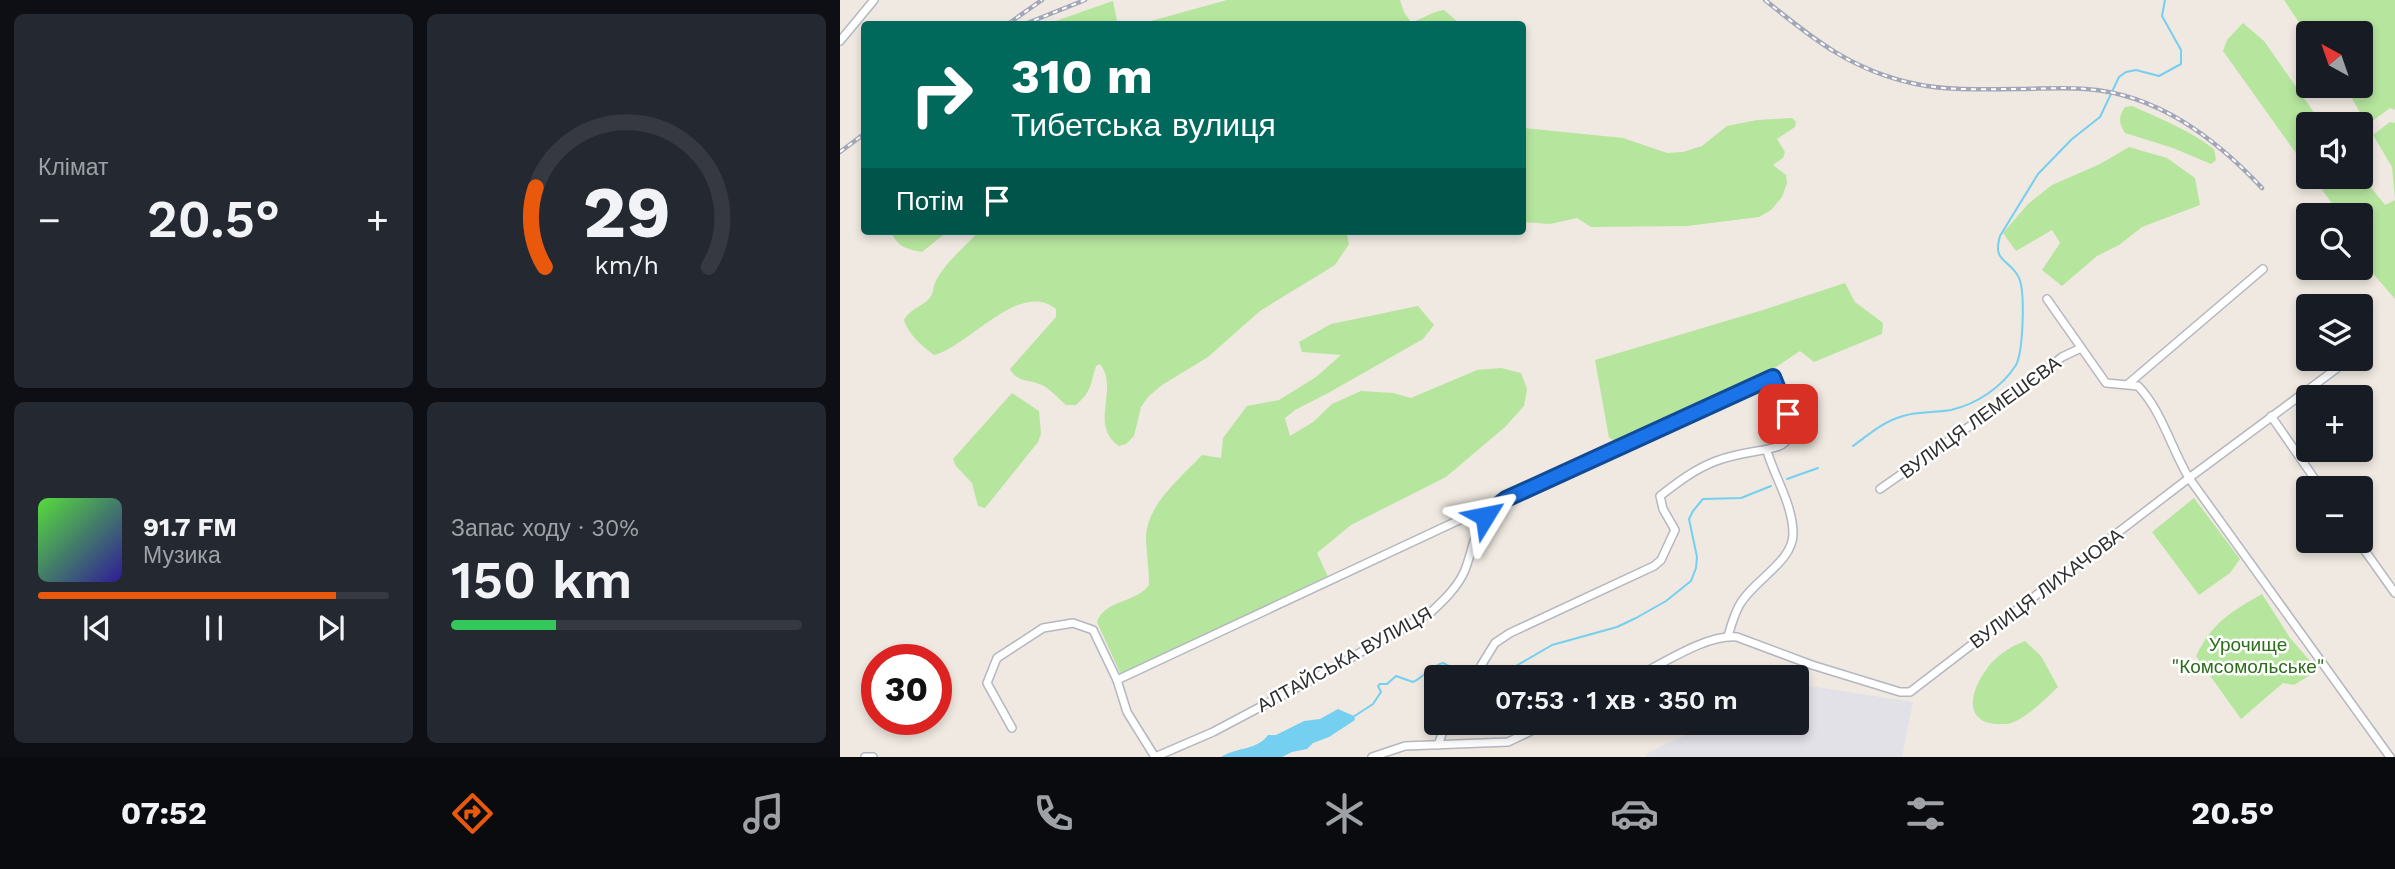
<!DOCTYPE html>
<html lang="uk">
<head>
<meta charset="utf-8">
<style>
  body { margin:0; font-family:"Work Sans",sans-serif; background:#242831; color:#f1f3f6; height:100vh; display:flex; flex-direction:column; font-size:26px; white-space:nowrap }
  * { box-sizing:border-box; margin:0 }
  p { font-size:23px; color:#9ea1a6 }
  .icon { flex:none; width:38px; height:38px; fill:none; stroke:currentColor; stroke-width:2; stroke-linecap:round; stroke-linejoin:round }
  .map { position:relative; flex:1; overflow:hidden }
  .panel { display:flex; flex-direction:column; gap:14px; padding:14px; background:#0d0f14; width:840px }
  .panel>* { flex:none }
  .hud { position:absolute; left:21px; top:21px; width:665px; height:214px; border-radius:7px; box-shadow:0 4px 10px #0003; background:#00695c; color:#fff; overflow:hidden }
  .needle { width:46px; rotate:320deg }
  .tools { position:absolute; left:1456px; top:21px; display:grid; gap:14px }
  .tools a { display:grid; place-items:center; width:77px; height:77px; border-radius:7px; background:#171b24; box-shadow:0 4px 10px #0003; font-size:35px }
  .speed { position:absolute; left:21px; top:644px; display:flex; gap:14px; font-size:35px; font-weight:700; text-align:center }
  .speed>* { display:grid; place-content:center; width:91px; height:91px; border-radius:50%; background:#171b24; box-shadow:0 4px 10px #0003; line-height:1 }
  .speed .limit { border:10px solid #d22; background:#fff; color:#111 }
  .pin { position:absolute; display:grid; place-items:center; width:60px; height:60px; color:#fff; margin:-30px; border-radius:14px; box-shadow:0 4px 10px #0006 }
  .me { position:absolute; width:77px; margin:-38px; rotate:55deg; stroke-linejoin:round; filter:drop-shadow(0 0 5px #0008) }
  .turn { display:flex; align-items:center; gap:24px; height:147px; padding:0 35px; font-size:32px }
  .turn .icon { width:91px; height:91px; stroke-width:2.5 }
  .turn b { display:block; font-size:49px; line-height:60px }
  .then { display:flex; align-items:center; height:66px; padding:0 35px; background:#0003; gap:14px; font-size:26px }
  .big { font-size:52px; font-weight:600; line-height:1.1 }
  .panel .card { flex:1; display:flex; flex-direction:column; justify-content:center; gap:10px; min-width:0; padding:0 24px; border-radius:10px; background:#242831 }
  .panel .dial { align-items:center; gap:0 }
  .dial svg { height:182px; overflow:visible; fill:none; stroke:#363941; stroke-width:7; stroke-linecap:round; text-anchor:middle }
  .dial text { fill:#f1f3f6; stroke:none }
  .song { display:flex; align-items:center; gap:21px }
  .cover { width:84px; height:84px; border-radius:10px; background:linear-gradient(135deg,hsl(110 70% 55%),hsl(250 70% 35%)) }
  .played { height:7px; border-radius:4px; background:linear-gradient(90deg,#ea580c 85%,#363941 85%) }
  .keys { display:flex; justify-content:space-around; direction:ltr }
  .heat { display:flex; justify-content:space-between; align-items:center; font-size:38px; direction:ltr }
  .charge { height:10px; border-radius:5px; background:linear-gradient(90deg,#34c759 30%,#363941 0) }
  .panel .tiles { flex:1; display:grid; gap:14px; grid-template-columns:repeat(2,1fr) }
  .trip { position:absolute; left:584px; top:665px; width:385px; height:70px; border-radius:7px; background:#171b24; box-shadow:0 4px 10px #0003; font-weight:600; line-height:70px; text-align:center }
  .tabs { display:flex; height:112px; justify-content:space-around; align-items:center; background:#090b0e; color:#9ea1a6 }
  .tabs .icon { width:49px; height:49px }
  .tabs .active { color:#ea580c }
  .tabs b { font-size:32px; color:#f1f3f6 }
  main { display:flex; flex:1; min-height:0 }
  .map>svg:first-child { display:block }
</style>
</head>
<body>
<main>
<section class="panel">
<div class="tiles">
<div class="card"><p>Клімат</p>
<div class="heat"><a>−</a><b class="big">20.5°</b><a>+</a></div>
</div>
<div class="card dial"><svg viewBox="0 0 100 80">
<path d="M14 69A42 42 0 1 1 86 69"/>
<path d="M14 69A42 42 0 0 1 10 34" stroke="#ea580c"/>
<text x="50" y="56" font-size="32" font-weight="700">29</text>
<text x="50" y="72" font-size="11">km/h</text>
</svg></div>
<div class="card">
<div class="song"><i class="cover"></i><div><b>91.7 FM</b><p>Музика</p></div></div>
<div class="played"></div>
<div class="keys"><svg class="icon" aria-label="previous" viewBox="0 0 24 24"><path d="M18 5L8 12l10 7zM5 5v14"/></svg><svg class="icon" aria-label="pause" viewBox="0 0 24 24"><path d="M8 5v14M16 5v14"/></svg><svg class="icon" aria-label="next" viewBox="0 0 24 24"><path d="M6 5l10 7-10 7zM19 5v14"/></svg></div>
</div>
<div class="card"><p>Запас ходу · 30%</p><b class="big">150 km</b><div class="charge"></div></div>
</div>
</section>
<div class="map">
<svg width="1555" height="757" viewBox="0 0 1555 757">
  <rect width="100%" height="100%" fill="#efe9e1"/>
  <path fill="#e3e1e8" d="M957,684L1073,702L1062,757H806V754L870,723H957Z"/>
  <g fill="#b6e59e">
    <path d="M387,0H560L564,12L571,22C584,19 592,11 604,10L620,24H300Z"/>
    <path d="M1444,0H1555V110L1550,108L1527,125L1505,86H1521V33H1468V36Z"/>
    <path d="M273,1L277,21L272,24H207Z"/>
    <path d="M1403,23L1424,41L1482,124H1468V170L1383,51L1387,40Z"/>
    <path d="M1292,106C1321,119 1349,130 1374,149L1376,160L1371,164L1333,148L1285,133C1279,123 1278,117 1285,107Z"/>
    <path d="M952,118L956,122L955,127L937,139L945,152L943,158L933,165L946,175L947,183L942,197L931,210L919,217L847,226L751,227L737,218L710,224L683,222L684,128L783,138L827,153L843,152L862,146L887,126L917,120Z"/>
    <path d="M1550,122L1555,123V199L1552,167L1533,135Z"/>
    <path d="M1289,147L1327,158L1355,178L1360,205L1302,227L1279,245L1257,256L1222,286L1202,270L1220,243L1212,230L1176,251L1163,233L1188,204L1212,185L1260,164Z"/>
    <path d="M1521,175L1545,205L1555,200V299L1530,270L1521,253V215H1500L1473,177H1521Z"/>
    <path d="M50,231H108L82,252C66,249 58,247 50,231Z"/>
    <path d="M139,231H506L509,244L495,265L420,311L368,357L322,385L308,397L301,407L294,436L286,444L279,446C248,424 280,390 260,364L256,366C250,385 252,391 236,405H226C219,399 212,391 204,386C191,379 178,384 170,369L216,317V309C180,279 128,347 94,355C82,346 68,334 64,320C72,306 87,306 92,294C94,290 93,286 95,283C104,263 125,247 139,231Z"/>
    <path d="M1005,283L1015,302L1043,323L1042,334L974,362L960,351L930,371L892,387L876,403L779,442L769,438L755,360L923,310Z"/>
    <path d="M578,306L594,325L583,339L490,392L455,410L445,418L450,436L473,422L492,404L521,391L553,393L571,398L637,370L661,368L681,373L687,389L684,406L665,427L606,477L511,525L477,553L489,579L281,675L257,622C265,599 295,604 309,585C309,570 307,556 306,541C305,505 340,479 362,455L381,458L383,438L407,406L439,400L476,377L501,355L462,352L459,342L491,324Z"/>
    <path d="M172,393L199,411L201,434L198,442L145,508L138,506L132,483L116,466L113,459Z"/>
    <path d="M1354,498L1400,559L1390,573L1359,595L1312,532Z"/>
    <path d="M1422,594L1450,638L1478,670L1454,685L1443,683L1401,719L1356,656C1373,622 1389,613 1422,594Z"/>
    <path d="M1185,641L1201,656L1218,687C1205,699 1192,713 1176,721C1169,725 1162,724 1155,724C1122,720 1132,689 1146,670C1154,657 1171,646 1185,641Z"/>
  </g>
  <path fill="#75cff0" d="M498,709L514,716L515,720L489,737L473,743L467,749L452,752L442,757H381C397,747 418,750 428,735H436L464,721L480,719Z"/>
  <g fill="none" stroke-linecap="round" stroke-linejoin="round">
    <g stroke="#75cff0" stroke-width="2">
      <path d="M1013,446C1028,435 1044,421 1063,416C1079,411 1095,413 1111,410C1137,404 1162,387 1176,365C1183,352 1186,289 1178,276C1169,259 1152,262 1160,236L1198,174L1232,139L1260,117L1279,77L1286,72L1296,70L1319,76L1341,64V50L1322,16L1325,0"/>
      <path d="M947,479L978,468"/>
      <path d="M657,677L712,645L777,627L796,618L826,601L851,581L856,568L857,557L849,519L853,511L863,499L901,498L931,486"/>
      <path d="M513,717L533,704L541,692L538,686L540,684H547L556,676L573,682C584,677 591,666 603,663L630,677"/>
    </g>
    <defs>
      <g id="minor">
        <path d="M0,41L34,0"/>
        <path d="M1207,299L1266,383L1298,386C1322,411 1331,448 1349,478L1550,757"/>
        <path d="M1288,384L1423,269"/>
        <path d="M1431,416L1481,488"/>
        <path d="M1040,489L1177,393L1222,357L1241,348"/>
        <path d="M1518,541L1555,593"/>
        <path d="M888,636C891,626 894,615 899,606C912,581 953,562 953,534C953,505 935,478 927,451"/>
        <path d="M795,677C823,664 866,634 897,637L972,665L1060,692H1070L1349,478L1496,369"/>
        <path d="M277,680L617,521L632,515L646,514"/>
        <path d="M172,728L147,683L157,658L203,628L233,623L253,630L277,680L287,712L315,757L373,732L475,678L590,613C603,601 618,587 625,570C634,546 635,524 655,506L933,377C972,467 937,439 876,461C855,469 838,482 820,496L823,509L835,530L821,560L814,566L670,633L655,643L634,677"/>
        <path d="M598,745L606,723"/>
        <path d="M25,757H33"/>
        <path d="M532,757L565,746L668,742L708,723"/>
      </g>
    </defs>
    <use href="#minor" stroke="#b4b7c1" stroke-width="10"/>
    <use href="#minor" stroke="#fff" stroke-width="7"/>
    <defs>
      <g id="rail">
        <path d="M925,0C974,40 1013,71 1076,84C1109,91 1144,89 1177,89C1200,89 1223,87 1246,89C1317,94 1375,138 1422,188"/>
        <path d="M168,24L202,0"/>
        <path d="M185,24L245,0"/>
        <path d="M0,152L24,134"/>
      </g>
    </defs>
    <use href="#rail" stroke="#a3a6b8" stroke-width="4.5"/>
    <use href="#rail" stroke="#fff" stroke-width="2" stroke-dasharray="5" stroke-linecap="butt"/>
  </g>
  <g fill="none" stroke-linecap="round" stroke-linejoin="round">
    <defs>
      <path id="route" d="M645,516L666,499L933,377L948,414"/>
    </defs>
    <use href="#route" stroke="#114b97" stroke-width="18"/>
    <use href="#route" stroke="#1a73e8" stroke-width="12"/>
  </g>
  <g text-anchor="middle" stroke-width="5" stroke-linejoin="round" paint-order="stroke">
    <g font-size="19" fill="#2e2e2e" stroke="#fff">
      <text transform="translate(1140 417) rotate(-36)" y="7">ВУЛИЦЯ ЛЕМЕШЄВА</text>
      <text transform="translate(1206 588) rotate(-37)" y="7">ВУЛИЦЯ ЛИХАЧОВА</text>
      <text transform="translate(504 659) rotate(-29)" y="7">АЛТАЙСЬКА ВУЛИЦЯ</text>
    </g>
    <g font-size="19" fill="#2c6e1b" stroke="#fff">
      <text x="1408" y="651">Урочище<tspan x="1408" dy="22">"Комсомольське"</tspan></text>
    </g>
  </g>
</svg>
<div class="tools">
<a><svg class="needle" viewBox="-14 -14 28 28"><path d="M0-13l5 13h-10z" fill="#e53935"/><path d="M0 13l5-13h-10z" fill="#9ea1a6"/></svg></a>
<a><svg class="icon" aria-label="sound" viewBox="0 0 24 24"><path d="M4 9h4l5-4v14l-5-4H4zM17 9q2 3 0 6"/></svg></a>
<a><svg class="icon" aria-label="search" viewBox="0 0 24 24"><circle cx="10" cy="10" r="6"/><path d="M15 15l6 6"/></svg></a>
<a><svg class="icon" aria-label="layers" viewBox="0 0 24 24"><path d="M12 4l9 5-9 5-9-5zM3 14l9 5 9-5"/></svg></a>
<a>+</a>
<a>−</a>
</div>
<div class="speed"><div class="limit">30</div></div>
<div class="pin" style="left:948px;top:414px;background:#d93025"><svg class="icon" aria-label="arrive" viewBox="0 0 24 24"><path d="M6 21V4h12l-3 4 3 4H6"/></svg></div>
<svg class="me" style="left:645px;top:516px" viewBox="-20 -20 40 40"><path d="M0-17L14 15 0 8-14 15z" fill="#1a73e8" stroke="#fff" stroke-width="4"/></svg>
<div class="trip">07:53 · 1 хв · 350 m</div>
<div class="hud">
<div class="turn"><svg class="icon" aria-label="right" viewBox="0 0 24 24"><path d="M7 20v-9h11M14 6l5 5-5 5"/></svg><div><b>310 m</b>Тибетська вулиця</div></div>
<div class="then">Потім<svg class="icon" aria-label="arrive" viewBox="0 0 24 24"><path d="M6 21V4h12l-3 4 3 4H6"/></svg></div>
</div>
</div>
</main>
<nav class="tabs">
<b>07:52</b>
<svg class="icon active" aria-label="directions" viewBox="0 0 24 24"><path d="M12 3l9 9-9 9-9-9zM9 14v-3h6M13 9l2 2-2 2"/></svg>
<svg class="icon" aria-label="music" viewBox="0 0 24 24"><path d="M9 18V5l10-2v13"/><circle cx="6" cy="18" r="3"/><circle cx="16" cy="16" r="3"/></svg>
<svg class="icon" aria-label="phone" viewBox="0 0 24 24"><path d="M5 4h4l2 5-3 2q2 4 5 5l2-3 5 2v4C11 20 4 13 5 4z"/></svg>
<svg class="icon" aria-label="climate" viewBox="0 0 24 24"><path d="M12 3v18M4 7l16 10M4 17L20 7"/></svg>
<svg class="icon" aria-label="car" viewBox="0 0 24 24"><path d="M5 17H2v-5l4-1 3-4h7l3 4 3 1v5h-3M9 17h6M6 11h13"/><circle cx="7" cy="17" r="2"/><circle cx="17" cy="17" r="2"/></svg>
<svg class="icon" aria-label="filters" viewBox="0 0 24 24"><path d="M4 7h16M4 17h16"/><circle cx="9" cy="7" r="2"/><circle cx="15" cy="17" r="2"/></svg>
<b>20.5°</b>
</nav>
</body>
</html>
